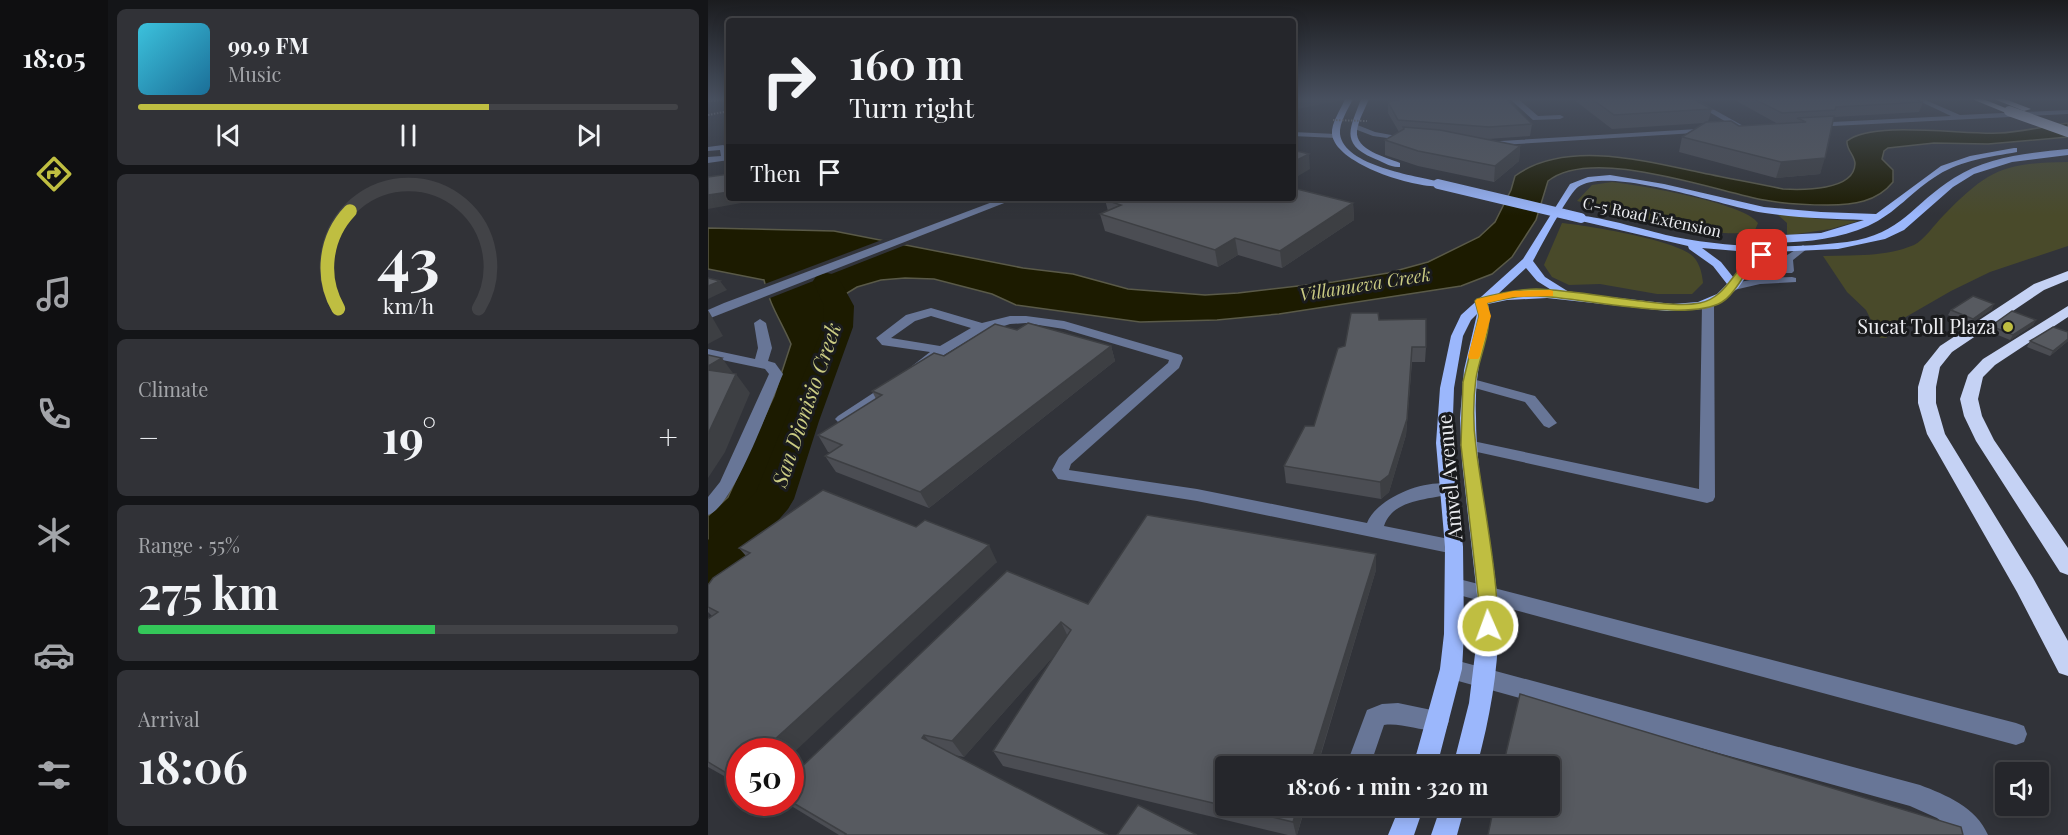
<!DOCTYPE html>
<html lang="en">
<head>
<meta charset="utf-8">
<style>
  body { margin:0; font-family:"Playfair Display",serif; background:#313237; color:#f1f3f6; height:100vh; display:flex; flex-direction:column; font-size:22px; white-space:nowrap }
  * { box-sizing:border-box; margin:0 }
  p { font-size:20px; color:#a3a5a9 }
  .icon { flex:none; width:33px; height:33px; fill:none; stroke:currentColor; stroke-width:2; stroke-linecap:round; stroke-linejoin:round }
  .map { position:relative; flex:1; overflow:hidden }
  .details { display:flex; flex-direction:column; gap:9px; padding:9px; background:#141518; width:600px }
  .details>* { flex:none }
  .top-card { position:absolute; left:18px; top:18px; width:570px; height:183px; border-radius:6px; box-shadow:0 3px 15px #0003,0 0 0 2px #424347; background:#25262b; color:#f1f3f6; overflow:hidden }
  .tools { position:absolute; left:1287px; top:762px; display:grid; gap:12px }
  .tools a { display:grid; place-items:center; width:54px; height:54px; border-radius:6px; background:#25262b; box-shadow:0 3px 15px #0003,0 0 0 2px #424347; font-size:30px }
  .speed { position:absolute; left:18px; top:738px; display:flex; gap:12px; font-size:30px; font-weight:700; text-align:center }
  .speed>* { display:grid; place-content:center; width:78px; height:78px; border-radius:50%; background:#25262b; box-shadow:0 3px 15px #0003,0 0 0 2px #424347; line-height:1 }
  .speed .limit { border:9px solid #d22; background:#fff; color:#111 }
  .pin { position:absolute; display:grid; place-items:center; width:51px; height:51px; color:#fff; margin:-26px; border-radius:12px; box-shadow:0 3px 9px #0006 }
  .me { position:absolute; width:66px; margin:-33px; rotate:358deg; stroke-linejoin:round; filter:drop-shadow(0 0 4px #0008) }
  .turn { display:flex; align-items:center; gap:21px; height:126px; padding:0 24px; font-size:27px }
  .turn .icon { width:78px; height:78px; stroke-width:2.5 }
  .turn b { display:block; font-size:42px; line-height:51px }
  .then { display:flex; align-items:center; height:57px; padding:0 24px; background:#0003; gap:12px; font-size:22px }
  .big { font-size:45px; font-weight:700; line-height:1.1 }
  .details .card { flex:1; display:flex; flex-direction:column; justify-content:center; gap:9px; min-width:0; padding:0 21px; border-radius:9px; background:#313237 }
  .details .dial { align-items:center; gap:0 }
  .dial svg { height:156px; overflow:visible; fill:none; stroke:#424347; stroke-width:7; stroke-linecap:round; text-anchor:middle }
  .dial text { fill:#f1f3f6; stroke:none }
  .song { display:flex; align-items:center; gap:18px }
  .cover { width:72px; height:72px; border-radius:9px; background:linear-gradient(135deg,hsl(190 70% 55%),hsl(200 70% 35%)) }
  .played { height:6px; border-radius:3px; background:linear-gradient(90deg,#bfbe41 65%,#424347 65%) }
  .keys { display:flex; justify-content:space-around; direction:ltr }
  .heat { display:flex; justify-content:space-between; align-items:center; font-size:33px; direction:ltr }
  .charge { height:9px; border-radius:4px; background:linear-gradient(90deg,#34c759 55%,#424347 0) }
  .trip { position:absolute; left:507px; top:756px; width:345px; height:60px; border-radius:6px; background:#25262b; box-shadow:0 3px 15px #0003,0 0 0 2px #424347; font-weight:700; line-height:60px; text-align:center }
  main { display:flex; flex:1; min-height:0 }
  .menu { display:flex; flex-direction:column; width:108px; justify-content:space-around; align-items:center; background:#0f0f11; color:#a3a5a9 }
  .menu .icon { width:42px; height:42px }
  .menu .active { color:#bfbe41 }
  .menu b { font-size:27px; color:#f1f3f6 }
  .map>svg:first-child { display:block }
</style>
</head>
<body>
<main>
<nav class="menu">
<b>18:05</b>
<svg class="icon active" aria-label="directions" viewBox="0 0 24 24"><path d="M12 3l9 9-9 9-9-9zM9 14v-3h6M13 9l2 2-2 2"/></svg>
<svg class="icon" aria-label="music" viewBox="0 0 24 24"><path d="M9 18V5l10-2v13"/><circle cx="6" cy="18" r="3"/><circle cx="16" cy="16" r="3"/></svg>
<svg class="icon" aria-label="phone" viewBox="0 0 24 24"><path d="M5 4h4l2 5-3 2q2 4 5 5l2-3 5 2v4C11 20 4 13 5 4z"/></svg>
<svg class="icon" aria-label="climate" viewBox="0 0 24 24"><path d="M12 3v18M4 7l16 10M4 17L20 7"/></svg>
<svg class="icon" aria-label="car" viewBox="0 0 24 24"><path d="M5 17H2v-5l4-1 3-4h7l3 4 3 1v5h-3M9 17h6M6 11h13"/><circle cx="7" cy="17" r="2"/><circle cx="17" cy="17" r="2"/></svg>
<svg class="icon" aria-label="filters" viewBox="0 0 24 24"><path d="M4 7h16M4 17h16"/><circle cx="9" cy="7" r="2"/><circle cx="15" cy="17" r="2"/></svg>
</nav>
<section class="details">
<div class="card">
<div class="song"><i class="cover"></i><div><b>99.9 FM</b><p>Music</p></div></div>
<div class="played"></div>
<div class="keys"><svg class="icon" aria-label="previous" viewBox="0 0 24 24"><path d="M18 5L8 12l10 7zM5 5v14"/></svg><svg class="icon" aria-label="pause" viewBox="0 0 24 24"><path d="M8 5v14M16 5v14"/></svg><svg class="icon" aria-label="next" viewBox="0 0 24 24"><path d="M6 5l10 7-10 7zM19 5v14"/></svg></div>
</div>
<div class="card dial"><svg viewBox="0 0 100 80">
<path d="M14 69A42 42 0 1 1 86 69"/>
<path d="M14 69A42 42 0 0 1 20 19" stroke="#bfbe41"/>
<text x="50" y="56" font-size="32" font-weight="700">43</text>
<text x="50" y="72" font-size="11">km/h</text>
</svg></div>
<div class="card"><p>Climate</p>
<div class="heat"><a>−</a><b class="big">19°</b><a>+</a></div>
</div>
<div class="card"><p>Range · 55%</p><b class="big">275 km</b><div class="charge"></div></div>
<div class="card"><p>Arrival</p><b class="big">18:06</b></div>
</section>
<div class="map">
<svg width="1360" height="835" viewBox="0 0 1360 835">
  <rect width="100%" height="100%" fill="#313339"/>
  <g fill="#494a2a">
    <path d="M1360,162V246L1282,272L1243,291L1177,329L1179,338H1172L1158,310L1139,292L1115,256C1146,255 1177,257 1206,245C1216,240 1227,224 1235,216C1281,169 1295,163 1360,162Z"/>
    <path d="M904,182C931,185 1037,203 1050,223L1047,230C1015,244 907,210 869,201L884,185Z"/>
    <path d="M1072,213L1111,219L1150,221L1123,229L1082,235L1079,234V223L1069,214Z"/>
    <path d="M854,223C882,226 961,239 982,254C991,260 994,272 995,283L984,294H949L892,284L861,285L844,277L836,265Z"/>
  </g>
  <path fill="#1c1b00" stroke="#5a5a48" stroke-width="1.5" d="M1360,123V137L1280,144L1226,143L1180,148L1176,151L1174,159L1185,170V182C1169,202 1145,205 1120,205C1098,205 1077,204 1056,200C1004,190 884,146 840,181L828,220L804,257L784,274L753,286L571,314L509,320L432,322L308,305L284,294L226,279L197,278L173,280L149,287L136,295V315L120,345L63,491L0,588V516L20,497L66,396L83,344C73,321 61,304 56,280L0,269V228L126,231L315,268L365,274L420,289L497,295L530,293L625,282L680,273L720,262L771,237L787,222L803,190L807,176C856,140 934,160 990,172C1018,178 1047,183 1075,189C1094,190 1146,191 1147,164C1147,155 1138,150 1139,141C1164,120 1256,135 1291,133C1314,132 1337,126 1360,123Z"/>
  <path fill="#313339" d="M179,238L205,242L57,300L54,285Z"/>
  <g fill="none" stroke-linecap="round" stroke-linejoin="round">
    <path fill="#1c1b00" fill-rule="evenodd" d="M119,273L129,275L146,306L145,327L111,421L86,499L80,509L16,582L0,587V540L48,492L115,327L116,306L105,281L109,275Z"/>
    <g stroke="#85878c" stroke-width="2" stroke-dasharray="1.5 1.5" stroke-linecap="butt">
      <path d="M0,101L21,100"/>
      <path d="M0,115L21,111"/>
    </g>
    <g fill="#687697" fill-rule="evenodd">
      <path d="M802,99H810L830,116L852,115L856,117L852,119L825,120Z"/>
      <path d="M979,99H987L1039,128L1032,130Z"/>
      <path d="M1207,99H1215L1252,115L1360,110V114L1105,127L1101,125L1105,123L1243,116Z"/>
      <path d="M647,124L667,132L705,139L701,141L665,136L644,128V124Z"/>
      <path d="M1006,128V132H1003L776,146L772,144L776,142Z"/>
      <path d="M585,132L628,134L632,136L628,138L585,136Z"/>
      <path d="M15,145L19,147L21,160L0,163V157L13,156L12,150L0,151V147Z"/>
      <path d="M295,198H309L0,319V310L16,303Z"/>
      <path d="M1095,245L1100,248L1085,260L1086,271L1084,273H1076L1073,259Z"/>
      <path d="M1084,277L1088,278V282L1052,284L1026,290L1020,286L1022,284L1052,278Z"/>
      <path d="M1000,300L1006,304L1007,497L1005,501L999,503L760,450L752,445L760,440L991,489L994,304Z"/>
      <path d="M223,308L274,323L302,316H318L356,321L473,355L475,358L471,368L363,464L361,470L489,489L659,523C669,497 721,477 746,485L748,489L746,493C723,500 685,498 676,526L746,540L752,542L755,547L752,552L746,554L489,501L350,479L344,470L351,457L460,363L461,360L356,329L318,323L302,324L271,334L211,370L204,366L222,352L174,345L168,338L198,315ZM223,316L263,328L232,346L183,338L207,321Z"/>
      <path d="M52,319L58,323L64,348L60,361L67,363L75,374C63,401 25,508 0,515V497L12,482L61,374L57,369L0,357V349L47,359L50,348L46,323Z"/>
      <path d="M761,378L827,396L849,423L841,428L836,426L817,402L756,385L754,382Z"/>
      <path d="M182,382L187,383L189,386L187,389L140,422H130L127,419L130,416Z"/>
      <path d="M747,578L1308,723L1316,726L1319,734L1316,742L1308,745L747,594L740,591L737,586L740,581Z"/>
      <path d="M743,659L1212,785C1238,795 1268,807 1280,835H1251L1229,818L1202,806L743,679L735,676L732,669L735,662Z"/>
      <path d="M690,703L738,713L741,721L738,729C721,735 696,722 676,725L662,766H638L659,710L674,704Z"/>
    </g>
    <g fill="#9bb7fc" fill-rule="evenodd">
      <path d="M637,99H645C640,109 631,123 632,134C636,166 708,176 733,182V186C708,189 627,164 624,134C623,123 633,109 637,99Z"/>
      <path d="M653,99H661C657,109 650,121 649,131C647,150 678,157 692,163V167C683,168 673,161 665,158C631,143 643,127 653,99Z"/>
      <path d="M1306,148H1309V152C1282,157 1254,160 1230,175C1205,190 1187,214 1160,226C1122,243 1079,243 1038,243L1033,240L1038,237L1113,233L1156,220C1123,219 1089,218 1057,213C1017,207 901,165 870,187C861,193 832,248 825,261L837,277L861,292L919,299L965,304L990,302L1009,294L1019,284L1005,266L981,249L980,246L869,220V216C885,214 946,233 967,237C1023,248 1083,249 1139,242C1195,234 1204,204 1246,178C1280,156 1321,153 1360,149V155L1304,162L1266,174L1245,187L1196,230L1177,239L1130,249L1066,252L1045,267L1030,288L1017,299L995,309L959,311L839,298L799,300L780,304C784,321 776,336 773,353C769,374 767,395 768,417C768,477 783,535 789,594C794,652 784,710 769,766H745L761,703L769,638V595L754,462L752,418L756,370L769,314L763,320L755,336L746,388L744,443L755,547L756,634L754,669L729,766H705L732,669L736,634L737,547L728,443L732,388L743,336L753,315L815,259L862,184L880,177L902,175L956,184L1056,207L1113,212L1168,214L1233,166L1262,156ZM994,248L1053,253L1037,263L1025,277L1013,262ZM818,268L829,281L845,291H819L790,294Z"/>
      <path d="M692,806H716L706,835H680Z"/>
      <path d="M733,806H757L749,835H723Z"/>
    </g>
    <g fill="#c5d2f4" fill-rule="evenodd">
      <path d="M1264,99H1275L1305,111L1298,113Z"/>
      <path d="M1286,99H1297L1323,109L1316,111Z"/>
      <path d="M1360,271V280L1336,290L1244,352L1232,367L1228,387V403L1237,434L1325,578L1360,641V676L1351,673L1309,592L1219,434L1210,403V387L1216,366L1232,346L1326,284Z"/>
      <path d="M1360,306V317L1287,365L1275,377L1270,399L1274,416L1286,440L1360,548V575L1352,572L1268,441L1256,416L1252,399L1260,375L1275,359Z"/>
    </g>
    <path stroke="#85878c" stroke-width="2" stroke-dasharray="1.5 1.5" stroke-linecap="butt" d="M625,120L659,121"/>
    <path stroke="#9bb7fc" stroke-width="10" d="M730,184L873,218"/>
    <path stroke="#c5d2f4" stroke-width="10" d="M1301,111L1360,132"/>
  </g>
  <g fill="#4b4d53">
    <path d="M865,99H985L1004,109L1000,122L1031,126L1070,124L1025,99H1207L1215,102L1211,112L1126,117L1112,174L1068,178L971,152L974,137L996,123L904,129Z"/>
    <path d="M680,102L824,124L822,136L780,139L812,146L811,161L786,182L710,166L677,155V140L691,132L680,113Z"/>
    <path d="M397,200L645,203L646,220L574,268L530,255L510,267L397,231L392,214L400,211Z"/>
    <path d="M1284,309L1262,324L1240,315L1243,310Z"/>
    <path d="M671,320L718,347L717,362H704L698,435L681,492L673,499L578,483L576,466L606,426L637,346Z"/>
    <path d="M1328,320L1325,325L1302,340L1280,331L1283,326Z"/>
    <path d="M309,330L403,346L407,361L221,508L128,472L117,456L122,452H120L110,435L168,399L164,391L236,356Z"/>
    <path d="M1360,332V341L1342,356L1319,347L1322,341Z"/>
    <path d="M31,548L289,562L32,752V785L0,767V619L4,616L0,612V585L38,556Z"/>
    <path d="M668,554V570L589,835H580L295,766L285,751L350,651L256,757L246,755L400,835H131L85,807L80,802H82V778L380,604Z"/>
  </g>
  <g fill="#3d3f43">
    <path d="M591,99H636L634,100L585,110V100Z"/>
    <path d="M812,146L811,161L786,182L787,166Z"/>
    <path d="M585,148H586L587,161L601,154L602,169L585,179Z"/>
    <path d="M1117,158L1112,174L1068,178L1073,162Z"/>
    <path d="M21,192V198H61L0,209V195Z"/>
    <path d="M645,203L646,220L574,268L572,251Z"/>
    <path d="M527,238L530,255L510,267L507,250Z"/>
    <path d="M12,281L19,290L0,299V286Z"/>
    <path d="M1286,304L1284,309L1262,324L1265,319Z"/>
    <path d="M0,310L15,336L0,344Z"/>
    <path d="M1328,320L1325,325L1302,340L1305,335Z"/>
    <path d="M1360,339V341L1342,356L1345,351Z"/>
    <path d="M403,346L407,361L221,508L212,492Z"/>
    <path d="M704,347L698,435L681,492L673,499L672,482Z"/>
    <path d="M14,358L27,376L28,374L42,393L17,452L0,478V366Z"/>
    <path d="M281,545L289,562L82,756V752H53Z"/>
    <path d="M668,554V570L609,766H602Z"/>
    <path d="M353,622L361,639L256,757L244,741Z"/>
    <path d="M216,735L228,750L214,738Z"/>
    <path d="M32,771V782L25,777Z"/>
    <path d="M590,806H597L589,835H588L585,822Z"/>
  </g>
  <g fill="#575a60" stroke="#3d3f43" stroke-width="1.5">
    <path d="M694,99H799L824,124L781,127L690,120L680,102Z"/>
    <path d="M884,99H985L1004,109L906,115Z"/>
    <path d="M1046,99H1207L1215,102L1128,107L1127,110L1074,113Z"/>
    <path d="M1126,116L1117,158L1073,162L974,137L998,122L1023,121L1031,126L1098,122L1089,118Z"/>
    <path d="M695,127L732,130L812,146L787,166L710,151L677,140L696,129Z"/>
    <path d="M585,150L601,154L585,162Z"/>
    <path d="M21,174V192L0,195V177Z"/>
    <path d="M585,188L645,203L572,251L527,238L507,250L392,214L413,205L397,200L399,198H585Z"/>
    <path d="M0,278L12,281L0,286Z"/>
    <path d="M1265,296L1286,304L1265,319L1243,310Z"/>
    <path d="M1304,311L1328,320L1305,335L1283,326Z"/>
    <path d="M643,313H670L671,320L718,319V347H704L699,419L681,475L672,482L576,466L597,426H606L630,348L637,346Z"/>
    <path d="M320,323L403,346L212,492L117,456L134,445L110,435L174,395L164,391L226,353L236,356L287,324L309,330Z"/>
    <path d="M1345,327L1360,332V339L1345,351L1322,341Z"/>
    <path d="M0,355L14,358L0,366Z"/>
    <path d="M0,370L28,374L0,434Z"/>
    <path d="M115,490L208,527L217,520L281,545L53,752H32V771L25,777L0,762V619L10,612L0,607V585L5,578L42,553L31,548Z"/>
    <path d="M439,515L668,554L602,766H518V806H590L585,822L285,751L363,630L353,622L244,741L216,735L214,738L400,835H137L138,834L82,801V778L299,571L380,604Z"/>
    <path d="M812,694L1253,827L1255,835H780L786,806H842V766H795Z"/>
    <path d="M430,805L489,835H409Z"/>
  </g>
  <linearGradient id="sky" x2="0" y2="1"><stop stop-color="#1b1c1f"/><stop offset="0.46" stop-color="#48505f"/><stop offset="1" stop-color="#48505f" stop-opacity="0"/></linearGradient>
  <rect width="1360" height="215" fill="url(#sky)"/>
  <path fill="#bfbe41" stroke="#7c7c2a" stroke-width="1.5" d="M1054,252L1058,253V257C1052,261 1045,265 1040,271C1031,281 1026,295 1014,302C980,323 871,297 829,296C812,295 795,299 779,303C786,326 772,354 768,378C765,400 765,425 768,447C771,479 797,611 787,632L780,634L773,632L771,626L770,594L753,445L755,382L771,316L767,301L769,299C788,294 808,289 828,289C859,290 892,296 924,300C945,302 971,307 992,303C1022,297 1027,261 1054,252Z"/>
  <path fill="#f59e0b" d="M842,290L845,291V296L805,297L779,303L783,316L772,356L770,359H761L760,356L771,316L767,301L769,299L805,291Z"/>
  <circle fill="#bfbe41" stroke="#1a1b1d" stroke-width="2" cx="1300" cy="327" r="6"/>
  <g text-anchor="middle" stroke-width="6" stroke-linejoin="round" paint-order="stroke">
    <g font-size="16" fill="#ecedf1" stroke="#1a1b1d">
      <text transform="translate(944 217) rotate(12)" y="6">C-5 Road Extension</text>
    </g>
    <g font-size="18" font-style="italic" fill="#cacb83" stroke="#1a1b1d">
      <text transform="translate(657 285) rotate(-9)" y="6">Villanueva Creek</text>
    </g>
    <g font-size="20" fill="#ecedf1" stroke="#1a1b1d" text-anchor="end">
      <text x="1288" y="334">Sucat Toll Plaza</text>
    </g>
    <g font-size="20" fill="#ecedf1" stroke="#1a1b1d">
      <text transform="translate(742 477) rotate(-95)" y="7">Amvel Avenue</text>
    </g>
    <g font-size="21" font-style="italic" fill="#cacb83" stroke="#1a1b1d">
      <text transform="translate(99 405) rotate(-71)" y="7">San Dionisio Creek</text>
    </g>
  </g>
</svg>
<div class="tools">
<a><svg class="icon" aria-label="sound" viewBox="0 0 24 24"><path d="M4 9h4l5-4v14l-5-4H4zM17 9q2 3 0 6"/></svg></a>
</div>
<div class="speed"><div class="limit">50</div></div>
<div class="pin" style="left:1054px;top:255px;background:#d93025"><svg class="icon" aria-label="arrive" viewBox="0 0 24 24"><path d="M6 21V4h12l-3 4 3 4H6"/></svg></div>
<svg class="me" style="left:780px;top:626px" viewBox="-20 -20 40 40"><circle r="17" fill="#bfbe41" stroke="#fff" stroke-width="3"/><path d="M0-11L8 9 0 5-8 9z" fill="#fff"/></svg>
<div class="trip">18:06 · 1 min · 320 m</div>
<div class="top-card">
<div class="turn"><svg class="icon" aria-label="right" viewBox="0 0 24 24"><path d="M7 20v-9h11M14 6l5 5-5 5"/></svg><div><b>160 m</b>Turn right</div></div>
<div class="then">Then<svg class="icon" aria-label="arrive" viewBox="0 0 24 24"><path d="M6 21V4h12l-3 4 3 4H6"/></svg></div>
</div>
</div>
</main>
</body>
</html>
